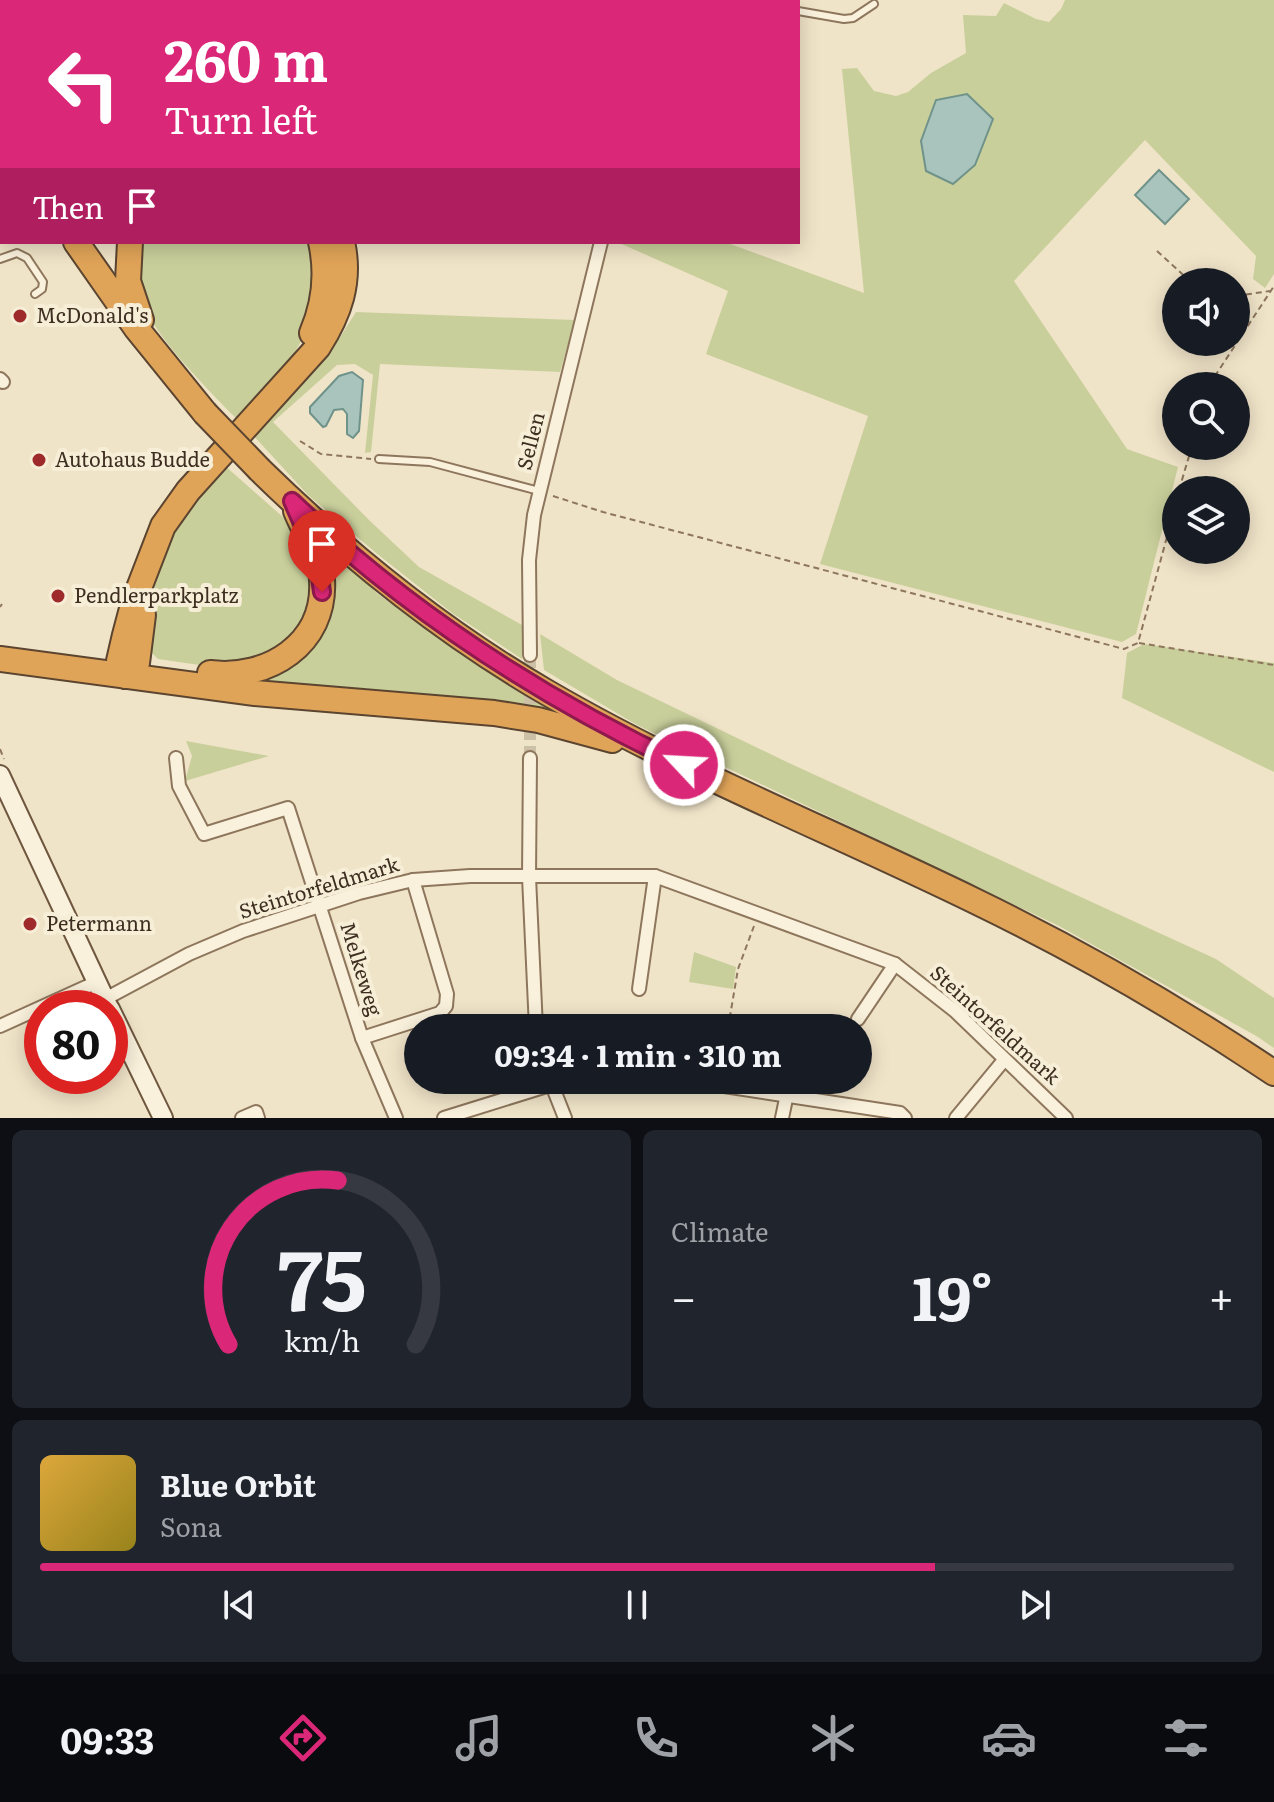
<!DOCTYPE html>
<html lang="en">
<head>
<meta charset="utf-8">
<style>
  body { margin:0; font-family:Literata,serif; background:#20242c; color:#f1f3f6; height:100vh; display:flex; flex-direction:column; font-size:30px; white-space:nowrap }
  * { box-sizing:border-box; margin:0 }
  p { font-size:26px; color:#9ea1a6 }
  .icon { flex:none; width:44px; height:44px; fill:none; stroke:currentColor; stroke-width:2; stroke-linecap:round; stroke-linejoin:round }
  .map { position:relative; height:1118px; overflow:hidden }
  .side { display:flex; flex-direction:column; gap:12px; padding:12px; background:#0d0f14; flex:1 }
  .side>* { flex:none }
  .hud { position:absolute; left:0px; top:0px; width:800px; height:244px; box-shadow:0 4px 20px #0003; background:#db2777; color:#fff; overflow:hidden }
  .controls { position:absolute; left:1162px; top:268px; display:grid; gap:16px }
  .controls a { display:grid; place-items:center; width:88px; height:88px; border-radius:50%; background:#171b24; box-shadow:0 4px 20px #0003; font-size:40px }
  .speed { position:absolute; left:24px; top:990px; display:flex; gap:16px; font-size:40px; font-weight:700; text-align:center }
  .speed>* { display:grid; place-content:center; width:104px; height:104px; border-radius:50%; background:#171b24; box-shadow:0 4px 20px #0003; line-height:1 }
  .speed .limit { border:12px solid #d22; background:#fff; color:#111 }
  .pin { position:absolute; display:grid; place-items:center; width:68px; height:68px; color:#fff; margin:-82px -34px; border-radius:50% 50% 50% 0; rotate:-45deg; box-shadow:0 0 8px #0007 }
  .pin .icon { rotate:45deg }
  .me { position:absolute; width:88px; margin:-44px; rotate:295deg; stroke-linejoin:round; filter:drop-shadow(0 0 6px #0008) }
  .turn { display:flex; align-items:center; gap:28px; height:168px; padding:0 32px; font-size:36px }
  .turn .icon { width:104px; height:104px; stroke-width:2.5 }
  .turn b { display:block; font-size:56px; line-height:68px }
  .then { display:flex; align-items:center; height:76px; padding:0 32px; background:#0003; gap:16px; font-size:30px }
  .big { font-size:60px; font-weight:700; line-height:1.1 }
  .side .widget { flex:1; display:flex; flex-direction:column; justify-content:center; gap:12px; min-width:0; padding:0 28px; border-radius:12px; background:#20242c }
  .side .dial { align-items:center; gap:0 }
  .dial svg { height:208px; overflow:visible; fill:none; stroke:#363941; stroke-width:7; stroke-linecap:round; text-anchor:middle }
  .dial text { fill:#f1f3f6; stroke:none }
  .song { display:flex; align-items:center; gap:24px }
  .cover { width:96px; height:96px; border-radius:12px; background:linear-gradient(135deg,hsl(40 70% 55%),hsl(50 70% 35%)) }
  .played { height:8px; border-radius:4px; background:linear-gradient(90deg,#db2777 75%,#363941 75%) }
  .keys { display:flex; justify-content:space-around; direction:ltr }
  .heat { display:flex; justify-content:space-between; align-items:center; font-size:44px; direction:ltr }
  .side .tiles { flex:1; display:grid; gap:12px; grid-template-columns:1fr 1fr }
  .widget:last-child { grid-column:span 2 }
  .trip { position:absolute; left:404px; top:1014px; width:468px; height:80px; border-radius:40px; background:#171b24; box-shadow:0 4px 20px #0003; font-weight:700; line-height:80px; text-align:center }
  .tabs { display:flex; height:128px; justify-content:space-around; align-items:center; background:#090b0e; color:#9ea1a6 }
  .tabs .icon { width:56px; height:56px }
  .tabs .active { color:#db2777 }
  .tabs b { font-size:36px; color:#f1f3f6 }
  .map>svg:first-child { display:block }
</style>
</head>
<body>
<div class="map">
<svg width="1274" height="1118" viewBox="0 0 1274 1118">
  <rect width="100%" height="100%" fill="#f0e4c8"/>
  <g fill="#c9cf9b">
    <path d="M1065,0H1274V274L1265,288L1253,279L1256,256L1145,140L1014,281L1127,449L1178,467L1136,634L1122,642L820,564L868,416L706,354L728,291L617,242H725L864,293L842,69L857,68L874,91L896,96L908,92L931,73L966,53L963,15L996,16L1004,3L1036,19L1049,22L1061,9Z"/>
    <path d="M138,242H315L317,249L307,331L285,369L240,422C212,394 146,329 138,291C135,276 138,258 138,242Z"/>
    <path d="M356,312L575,320L560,372L380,364L371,452L365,453L373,375L355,364L337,365L273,422L369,520L419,567L522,625V659L452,613L376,553L308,495L252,434L328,356Z"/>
    <path d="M223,464L283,517L310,555L311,612L278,655L220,668L158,659L147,648C146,613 150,570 165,538C175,518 208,483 223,464Z"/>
    <path d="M318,536L378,594L405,614L590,726L212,679L311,640Z"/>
    <path d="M540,634L617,680L789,763L1216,959L1274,998V1048L1258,1037L1059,926L637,725L544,670Z"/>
    <path d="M1144,644L1274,663V772L1122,698L1127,653Z"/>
    <path d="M186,741L269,756L185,781L192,756Z"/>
    <path d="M694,952L736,967L733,989L689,982Z"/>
  </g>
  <g fill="#a9c4bc" stroke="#6f938a" stroke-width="2">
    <path d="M967,94L993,119L975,165L953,184L926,171L921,141L936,100Z"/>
    <path d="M1159,170L1189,199L1165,224L1135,195Z"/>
    <path d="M352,372L363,380L359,431L353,438L347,434V414L343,409L334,410L326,426L323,427L310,413V407L339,376Z"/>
  </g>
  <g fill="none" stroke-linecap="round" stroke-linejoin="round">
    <path stroke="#ccc0a6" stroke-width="12" stroke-dasharray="12 6" stroke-linecap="butt" d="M530,758V655"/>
    <defs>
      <g id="lane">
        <path d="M755,0L757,2"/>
        <path d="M699,2H747"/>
        <path d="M798,11L844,19L853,18L874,4"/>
        <path d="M0,259L17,253L27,258L43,282L42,289L35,294"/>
        <path d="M379,459L430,462L539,491"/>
      </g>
      <g id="street">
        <path d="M680,2L681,0"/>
        <path d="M0,379L3,382"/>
        <path d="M530,655L529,560L534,515L601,242"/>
        <path d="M176,758L179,786L204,834L288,808L362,1038L396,1118"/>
        <path d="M530,758L529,877L536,1028"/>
        <path d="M639,989L655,876"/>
        <path d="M105,999L189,954L243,931L359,893L413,880L470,876H655L895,964L955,1011L1066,1118"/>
        <path d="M858,1019L895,964"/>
        <path d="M0,1026L97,982"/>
        <path d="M362,1038L440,1013L446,1006L447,994L413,880"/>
        <path d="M550,1080L565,1118"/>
        <path d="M685,1080L900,1113L905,1118"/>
        <path d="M242,1118L256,1112L258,1118"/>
        <path d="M444,1118L566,1080"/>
        <path d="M782,1118L787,1094"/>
        <path d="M956,1118L1004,1060"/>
      </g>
      <g id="secondary">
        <path d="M0,775L109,1008"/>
        <path d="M110,1009L163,1118"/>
      </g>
      <g id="highway">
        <path d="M0,107L2,111"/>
        <path d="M76,242L137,329L205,413"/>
        <path d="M130,242L128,281L141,320"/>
        <path d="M312,333C325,303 328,274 321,242"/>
        <path d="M260,470C347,555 441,631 546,692C683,772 832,831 975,901C1078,951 1179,1009 1274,1073"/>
        <path d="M0,659L255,693L494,713L538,720L612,740"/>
        <path d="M210,673C268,680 326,644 322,580C321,556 305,533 296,511"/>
        <path d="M126,676L119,661L125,635L134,601L163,526L188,491L318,347C339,314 351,282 342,242"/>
        <path d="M126,676L137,663L143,615"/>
      </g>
    </defs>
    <use href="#lane" stroke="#8d765c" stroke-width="10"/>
    <use href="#street" stroke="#8d765c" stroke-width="16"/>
    <use href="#secondary" stroke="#6f573f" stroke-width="22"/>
    <use href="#highway" stroke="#5b4430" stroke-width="28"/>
    <g stroke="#8d765c" stroke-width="2" stroke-dasharray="6 4" stroke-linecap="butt">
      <path d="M1157,251L1191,282"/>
      <path d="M1236,296L1270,291"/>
      <path d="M1212,386L1215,376L1274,286"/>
      <path d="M300,441L321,454L371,459"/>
      <path d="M1179,490L1192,446"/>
      <path d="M553,496L603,512L1124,649L1138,643L1176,504"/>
      <path d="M0,607L2,604"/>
      <path d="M1139,643L1274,665"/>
      <path d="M0,749L4,759"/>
      <path d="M728,1028L738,969L754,926"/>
      <path d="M839,1091L840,1080"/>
    </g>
    <use href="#lane" stroke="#faf1dc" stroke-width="6"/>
    <use href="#street" stroke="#faf1dc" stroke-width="12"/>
    <use href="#secondary" stroke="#faf1dc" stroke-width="18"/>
    <use href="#highway" stroke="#e0a458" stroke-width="24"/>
    <defs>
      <path id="highway-bridge" d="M205,413L260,470"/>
    </defs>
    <use href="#highway-bridge" stroke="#5b4430" stroke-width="28" stroke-linecap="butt"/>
    <use href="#highway-bridge" stroke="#e0a458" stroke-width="24"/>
  </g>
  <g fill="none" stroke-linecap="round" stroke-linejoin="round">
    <defs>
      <path id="route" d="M322,592L317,557L292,501C407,610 541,698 684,765"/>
    </defs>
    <use href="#route" stroke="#8e194d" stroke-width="20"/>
    <use href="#route" stroke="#db2777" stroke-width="14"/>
  </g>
  <g fill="#9e2a2b" stroke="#f7eed8" stroke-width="3">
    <circle cx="20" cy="316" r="8"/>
    <circle cx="39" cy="460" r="8"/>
    <circle cx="58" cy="596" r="8"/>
    <circle cx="30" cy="924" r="8"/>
  </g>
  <g text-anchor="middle" stroke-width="8" stroke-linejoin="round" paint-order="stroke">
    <g font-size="20" fill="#3d2e20" stroke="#f7eed8" text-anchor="start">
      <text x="36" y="323">McDonald's</text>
      <text x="55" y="467">Autohaus Budde</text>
      <text x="74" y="603">Pendlerparkplatz</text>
      <text x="46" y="931">Petermann</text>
    </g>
    <g font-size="20" fill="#3d2e20" stroke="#f7eed8">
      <text transform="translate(531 441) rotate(-76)" y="7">Sellen</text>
      <text transform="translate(319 888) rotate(-17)" y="7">Steintorfeldmark</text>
      <text transform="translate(361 969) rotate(73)" y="7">Melkeweg</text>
      <text transform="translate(995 1025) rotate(42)" y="7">Steintorfeldmark</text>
    </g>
  </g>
</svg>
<div class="controls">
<a><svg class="icon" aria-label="sound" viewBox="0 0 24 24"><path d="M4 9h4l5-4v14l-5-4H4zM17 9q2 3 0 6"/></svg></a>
<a><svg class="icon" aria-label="search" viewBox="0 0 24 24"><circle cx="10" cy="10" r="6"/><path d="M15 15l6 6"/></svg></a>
<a><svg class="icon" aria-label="layers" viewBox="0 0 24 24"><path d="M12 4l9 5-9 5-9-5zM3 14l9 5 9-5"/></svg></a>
</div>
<div class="speed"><div class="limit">80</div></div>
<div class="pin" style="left:322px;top:592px;background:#d93025"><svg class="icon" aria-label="arrive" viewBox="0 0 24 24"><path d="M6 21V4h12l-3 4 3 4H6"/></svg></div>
<svg class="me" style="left:684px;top:765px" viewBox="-20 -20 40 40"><circle r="17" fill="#db2777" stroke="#fff" stroke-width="3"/><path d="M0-11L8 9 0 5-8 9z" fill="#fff"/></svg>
<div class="trip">09:34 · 1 min · 310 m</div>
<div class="hud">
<div class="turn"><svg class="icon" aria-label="left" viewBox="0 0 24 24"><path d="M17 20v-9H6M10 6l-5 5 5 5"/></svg><div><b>260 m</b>Turn left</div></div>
<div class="then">Then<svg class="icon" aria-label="arrive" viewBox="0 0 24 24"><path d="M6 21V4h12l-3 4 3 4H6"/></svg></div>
</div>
</div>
<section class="side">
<div class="tiles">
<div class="widget dial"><svg viewBox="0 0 100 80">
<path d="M14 69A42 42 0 1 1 86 69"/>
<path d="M14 69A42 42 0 0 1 56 6" stroke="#db2777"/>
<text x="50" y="56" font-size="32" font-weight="700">75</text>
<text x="50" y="72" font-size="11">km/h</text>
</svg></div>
<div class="widget"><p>Climate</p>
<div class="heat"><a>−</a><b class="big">19°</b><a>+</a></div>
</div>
<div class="widget">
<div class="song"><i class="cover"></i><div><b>Blue Orbit</b><p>Sona</p></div></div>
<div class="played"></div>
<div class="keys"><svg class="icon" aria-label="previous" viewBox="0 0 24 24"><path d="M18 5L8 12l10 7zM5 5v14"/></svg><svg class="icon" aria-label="pause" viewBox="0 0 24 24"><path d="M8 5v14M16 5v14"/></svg><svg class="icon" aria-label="next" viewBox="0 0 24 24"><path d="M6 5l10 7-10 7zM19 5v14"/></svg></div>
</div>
</div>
</section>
<nav class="tabs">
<b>09:33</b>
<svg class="icon active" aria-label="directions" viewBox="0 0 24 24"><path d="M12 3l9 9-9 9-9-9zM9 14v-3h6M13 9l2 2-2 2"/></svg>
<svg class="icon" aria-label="music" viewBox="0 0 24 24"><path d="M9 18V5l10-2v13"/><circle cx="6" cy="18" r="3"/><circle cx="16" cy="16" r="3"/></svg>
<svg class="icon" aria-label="phone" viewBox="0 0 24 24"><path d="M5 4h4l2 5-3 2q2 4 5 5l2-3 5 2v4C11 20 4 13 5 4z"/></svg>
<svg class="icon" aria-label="climate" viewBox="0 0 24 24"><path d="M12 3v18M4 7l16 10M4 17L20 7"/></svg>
<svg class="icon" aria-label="car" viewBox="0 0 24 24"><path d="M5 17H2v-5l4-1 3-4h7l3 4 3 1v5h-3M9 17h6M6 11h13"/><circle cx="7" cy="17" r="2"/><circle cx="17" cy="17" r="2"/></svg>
<svg class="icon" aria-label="filters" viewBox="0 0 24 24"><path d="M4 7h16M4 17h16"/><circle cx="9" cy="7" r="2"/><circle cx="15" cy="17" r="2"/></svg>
</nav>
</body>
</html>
